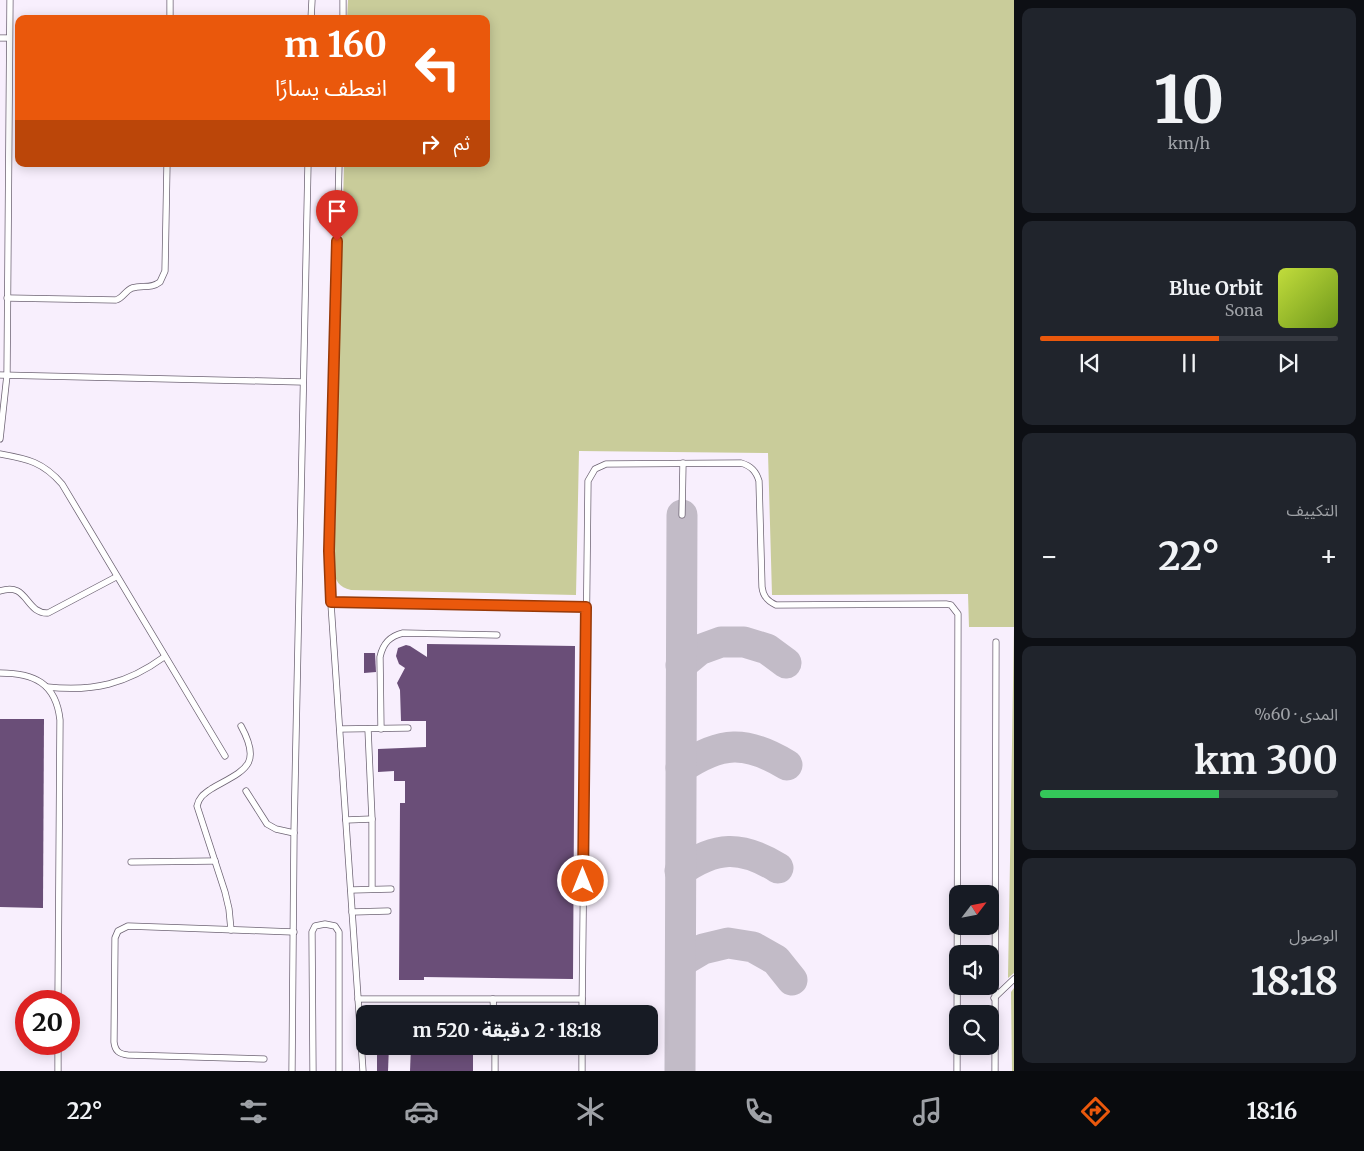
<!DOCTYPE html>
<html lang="ar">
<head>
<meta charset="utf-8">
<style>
  body { margin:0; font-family:Merriweather,"Noto Sans Arabic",serif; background:#20242c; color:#f1f3f6; direction:rtl; height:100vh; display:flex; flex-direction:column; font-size:19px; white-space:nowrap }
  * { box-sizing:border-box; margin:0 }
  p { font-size:16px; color:#9ea1a6 }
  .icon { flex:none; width:28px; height:28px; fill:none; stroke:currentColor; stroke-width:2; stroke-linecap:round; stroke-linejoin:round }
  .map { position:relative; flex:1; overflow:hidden; direction:ltr }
  .panel { display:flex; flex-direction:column; gap:8px; padding:8px; background:#0d0f14; width:350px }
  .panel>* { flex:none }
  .banner { position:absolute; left:15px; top:15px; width:475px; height:152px; border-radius:10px; box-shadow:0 2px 12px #0003; direction:rtl; background:#ea580c; color:#fff; overflow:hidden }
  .needle { width:32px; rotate:58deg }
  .tools { position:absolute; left:949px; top:885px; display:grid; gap:10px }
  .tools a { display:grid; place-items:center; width:50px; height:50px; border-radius:10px; background:#171b24; box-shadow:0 2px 12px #0003; font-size:25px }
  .speed { position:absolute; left:15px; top:990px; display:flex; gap:10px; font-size:25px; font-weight:700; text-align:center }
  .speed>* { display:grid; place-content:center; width:65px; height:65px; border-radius:50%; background:#171b24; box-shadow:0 2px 12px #0003; line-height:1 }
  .speed .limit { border:8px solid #d22; background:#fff; color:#111 }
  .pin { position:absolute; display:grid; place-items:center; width:42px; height:42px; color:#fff; margin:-51px -21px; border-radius:50% 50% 50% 0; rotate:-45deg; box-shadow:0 0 5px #0007 }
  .pin .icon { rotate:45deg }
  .me { position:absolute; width:55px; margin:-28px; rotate:0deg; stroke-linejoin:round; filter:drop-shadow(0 0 4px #0008) }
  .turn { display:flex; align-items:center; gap:18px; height:105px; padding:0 20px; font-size:22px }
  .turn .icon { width:65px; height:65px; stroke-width:2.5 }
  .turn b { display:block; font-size:35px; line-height:42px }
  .then { display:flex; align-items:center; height:48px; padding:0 20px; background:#0003; gap:10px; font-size:19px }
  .big { font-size:38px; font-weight:700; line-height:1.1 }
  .panel .widget { flex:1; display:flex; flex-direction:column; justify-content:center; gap:8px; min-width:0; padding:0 18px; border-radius:10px; background:#20242c }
  .panel .dial { align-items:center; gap:0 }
  .dial b { font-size:65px; line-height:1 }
  .song { display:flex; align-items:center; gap:15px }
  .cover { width:60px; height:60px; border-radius:8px; background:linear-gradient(135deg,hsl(70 70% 55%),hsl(80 70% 35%)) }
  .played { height:5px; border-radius:2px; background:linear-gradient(90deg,#ea580c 60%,#363941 60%) }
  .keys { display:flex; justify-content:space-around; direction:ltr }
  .heat { display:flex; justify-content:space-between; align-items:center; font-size:28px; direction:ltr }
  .charge { height:8px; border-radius:4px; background:linear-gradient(90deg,#34c759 60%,#363941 0) }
  .trip { position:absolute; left:356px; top:1005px; width:302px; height:50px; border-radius:10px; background:#171b24; box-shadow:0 2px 12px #0003; font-weight:700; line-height:50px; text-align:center; direction:rtl }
  .dock { display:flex; height:80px; justify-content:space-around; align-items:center; background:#090b0e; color:#9ea1a6 }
  .dock .icon { width:35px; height:35px }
  .dock .selected { color:#ea580c }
  .dock b { font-size:22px; color:#f1f3f6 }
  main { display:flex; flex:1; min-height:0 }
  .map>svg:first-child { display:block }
</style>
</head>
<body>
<main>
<section class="panel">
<div class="widget dial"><b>10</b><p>km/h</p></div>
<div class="widget">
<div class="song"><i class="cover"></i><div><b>Blue Orbit</b><p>Sona</p></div></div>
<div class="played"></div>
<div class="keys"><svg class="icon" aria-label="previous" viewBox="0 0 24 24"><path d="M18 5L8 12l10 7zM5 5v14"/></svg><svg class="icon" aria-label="pause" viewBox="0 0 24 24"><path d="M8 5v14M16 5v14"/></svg><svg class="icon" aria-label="next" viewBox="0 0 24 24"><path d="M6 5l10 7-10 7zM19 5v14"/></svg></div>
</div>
<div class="widget"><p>التكييف</p>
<div class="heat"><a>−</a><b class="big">22°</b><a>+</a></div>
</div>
<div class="widget"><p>المدى · 60%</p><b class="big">300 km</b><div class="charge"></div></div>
<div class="widget"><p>الوصول</p><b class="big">18:18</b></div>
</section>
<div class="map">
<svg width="1014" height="1071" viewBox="0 0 1014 1071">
  <rect width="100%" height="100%" fill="#f8effd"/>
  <g fill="#c9cc9a">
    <path d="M348,0H1014V973L1008,978L1014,627H969L968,594L772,595L768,453L579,451L576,595L351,590C339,587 335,581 334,569L344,164H486V19H347Z"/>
    <path d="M1014,988V1071H1012L1011,992Z"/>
  </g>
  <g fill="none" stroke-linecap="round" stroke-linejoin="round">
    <g stroke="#c2bbc7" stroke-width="31">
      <path d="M681,665L699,650L721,642H744L767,649L786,663"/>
      <path d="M681,768C721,741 746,740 787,765"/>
      <path d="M680,871C716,846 741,845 778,868"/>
      <path d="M681,962L703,949L728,943L753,947L776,960L792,980"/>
      <path d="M680,1071L682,515"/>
    </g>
  </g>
  <g fill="#6a4e78">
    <path d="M427,644L575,646L573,979L424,977V980H399L400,803H405V781H394V771L378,772V749L426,747V721H401L400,690L397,683L405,668L399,664L396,656L398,648L406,645L410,646L427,657Z"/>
    <path d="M364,653H375L376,672L364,673Z"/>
    <path d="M0,719H44L43,908L0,907Z"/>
    <path d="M377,1046H389L388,1071H377Z"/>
    <path d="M411,1046H473V1071H410Z"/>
  </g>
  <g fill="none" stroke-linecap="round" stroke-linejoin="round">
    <defs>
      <g id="lane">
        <path d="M170,19V0"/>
        <path d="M311,19L312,0"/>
        <path d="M343,19V0"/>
        <path d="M0,38H9"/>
        <path d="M339,164L329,575L363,1071"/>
        <path d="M7,298L116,300C123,298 125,291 132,288C143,285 151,289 160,282L165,271L167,164"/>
        <path d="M0,375L303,382"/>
        <path d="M0,439L7,375L10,0"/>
        <path d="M0,454C28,459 43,462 62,484L225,756"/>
        <path d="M682,515L683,463"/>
        <path d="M0,591C28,581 25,614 48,613L116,577"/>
        <path d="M331,602L586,607"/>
        <path d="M0,673C34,673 56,683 60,720L58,1001"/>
        <path d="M47,687C93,692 127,684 164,657"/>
        <path d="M340,729L408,728"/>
        <path d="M368,729L372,819V889"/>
        <path d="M381,729L380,657C383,643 390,636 403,633L497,635"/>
        <path d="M246,791L267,824L276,829L294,833"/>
        <path d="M346,820L372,819"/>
        <path d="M131,862L215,861"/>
        <path d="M351,890L391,889"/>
        <path d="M352,912L388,911"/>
        <path d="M231,930L229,909L225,892L197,806C199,797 204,794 211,789C244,770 263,766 241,726"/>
        <path d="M994,998L1014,979"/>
        <path d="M358,999H582"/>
        <path d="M493,999L494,1014"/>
        <path d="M582,1014L588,481L595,469L606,464L741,463C751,466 756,471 759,481L762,587C763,596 767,601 776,605L946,604L951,605L958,614L957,1071"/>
        <path d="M495,1046V1071"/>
        <path d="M264,1059L128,1055C119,1054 115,1051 114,1042L115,938L118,931L128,926L294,932"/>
        <path d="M58,1071V1044"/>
        <path d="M292,1071L294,833L308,164"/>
        <path d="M313,1071L312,932L315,926L325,924L335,926L339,932V1071"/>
        <path d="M582,1071V1046"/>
        <path d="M995,1071L996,642"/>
      </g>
    </defs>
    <use href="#lane" stroke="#6e6474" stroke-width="7"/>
    <use href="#lane" stroke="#fff" stroke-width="5.5"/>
  </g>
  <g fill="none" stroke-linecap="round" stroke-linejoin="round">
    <defs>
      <path id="route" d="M337,241L329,551L331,602L586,607L583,881"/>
    </defs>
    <use href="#route" stroke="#983908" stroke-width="12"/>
    <use href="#route" stroke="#ea580c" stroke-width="9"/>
  </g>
</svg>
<div class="tools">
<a><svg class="needle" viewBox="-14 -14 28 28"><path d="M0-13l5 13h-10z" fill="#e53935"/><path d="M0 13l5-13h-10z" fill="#9ea1a6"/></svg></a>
<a><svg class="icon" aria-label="sound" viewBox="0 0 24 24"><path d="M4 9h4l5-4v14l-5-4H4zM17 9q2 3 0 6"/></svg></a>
<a><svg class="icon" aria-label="search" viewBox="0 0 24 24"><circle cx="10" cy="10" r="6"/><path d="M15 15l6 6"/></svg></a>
</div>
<div class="speed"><div class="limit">20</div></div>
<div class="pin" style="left:337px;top:241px;background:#d93025"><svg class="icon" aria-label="arrive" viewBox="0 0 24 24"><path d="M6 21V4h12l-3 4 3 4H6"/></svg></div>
<svg class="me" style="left:583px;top:881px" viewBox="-20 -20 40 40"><circle r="17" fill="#ea580c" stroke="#fff" stroke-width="3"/><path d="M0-11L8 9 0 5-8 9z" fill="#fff"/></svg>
<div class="trip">18:18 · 2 دقيقة · 520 m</div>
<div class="banner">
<div class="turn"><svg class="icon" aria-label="left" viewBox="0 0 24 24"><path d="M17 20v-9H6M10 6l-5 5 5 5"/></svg><div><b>160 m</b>انعطف يسارًا</div></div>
<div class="then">ثم<svg class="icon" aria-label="right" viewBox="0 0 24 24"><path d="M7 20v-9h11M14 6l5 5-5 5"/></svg></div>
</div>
</div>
</main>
<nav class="dock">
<b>18:16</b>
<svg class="icon selected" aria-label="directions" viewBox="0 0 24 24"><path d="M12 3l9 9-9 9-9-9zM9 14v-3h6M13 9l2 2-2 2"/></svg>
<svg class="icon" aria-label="music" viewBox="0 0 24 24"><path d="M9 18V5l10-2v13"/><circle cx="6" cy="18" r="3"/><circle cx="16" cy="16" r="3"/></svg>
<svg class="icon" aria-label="phone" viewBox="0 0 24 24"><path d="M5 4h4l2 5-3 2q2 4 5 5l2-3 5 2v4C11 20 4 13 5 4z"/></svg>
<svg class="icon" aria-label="climate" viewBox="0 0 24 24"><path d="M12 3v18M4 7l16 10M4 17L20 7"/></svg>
<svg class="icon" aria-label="car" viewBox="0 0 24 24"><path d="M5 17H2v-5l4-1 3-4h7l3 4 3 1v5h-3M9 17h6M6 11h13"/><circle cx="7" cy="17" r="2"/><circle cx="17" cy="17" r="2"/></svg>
<svg class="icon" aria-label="filters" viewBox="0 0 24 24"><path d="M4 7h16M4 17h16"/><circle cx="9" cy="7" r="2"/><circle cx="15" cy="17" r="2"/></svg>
<b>22°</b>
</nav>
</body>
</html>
